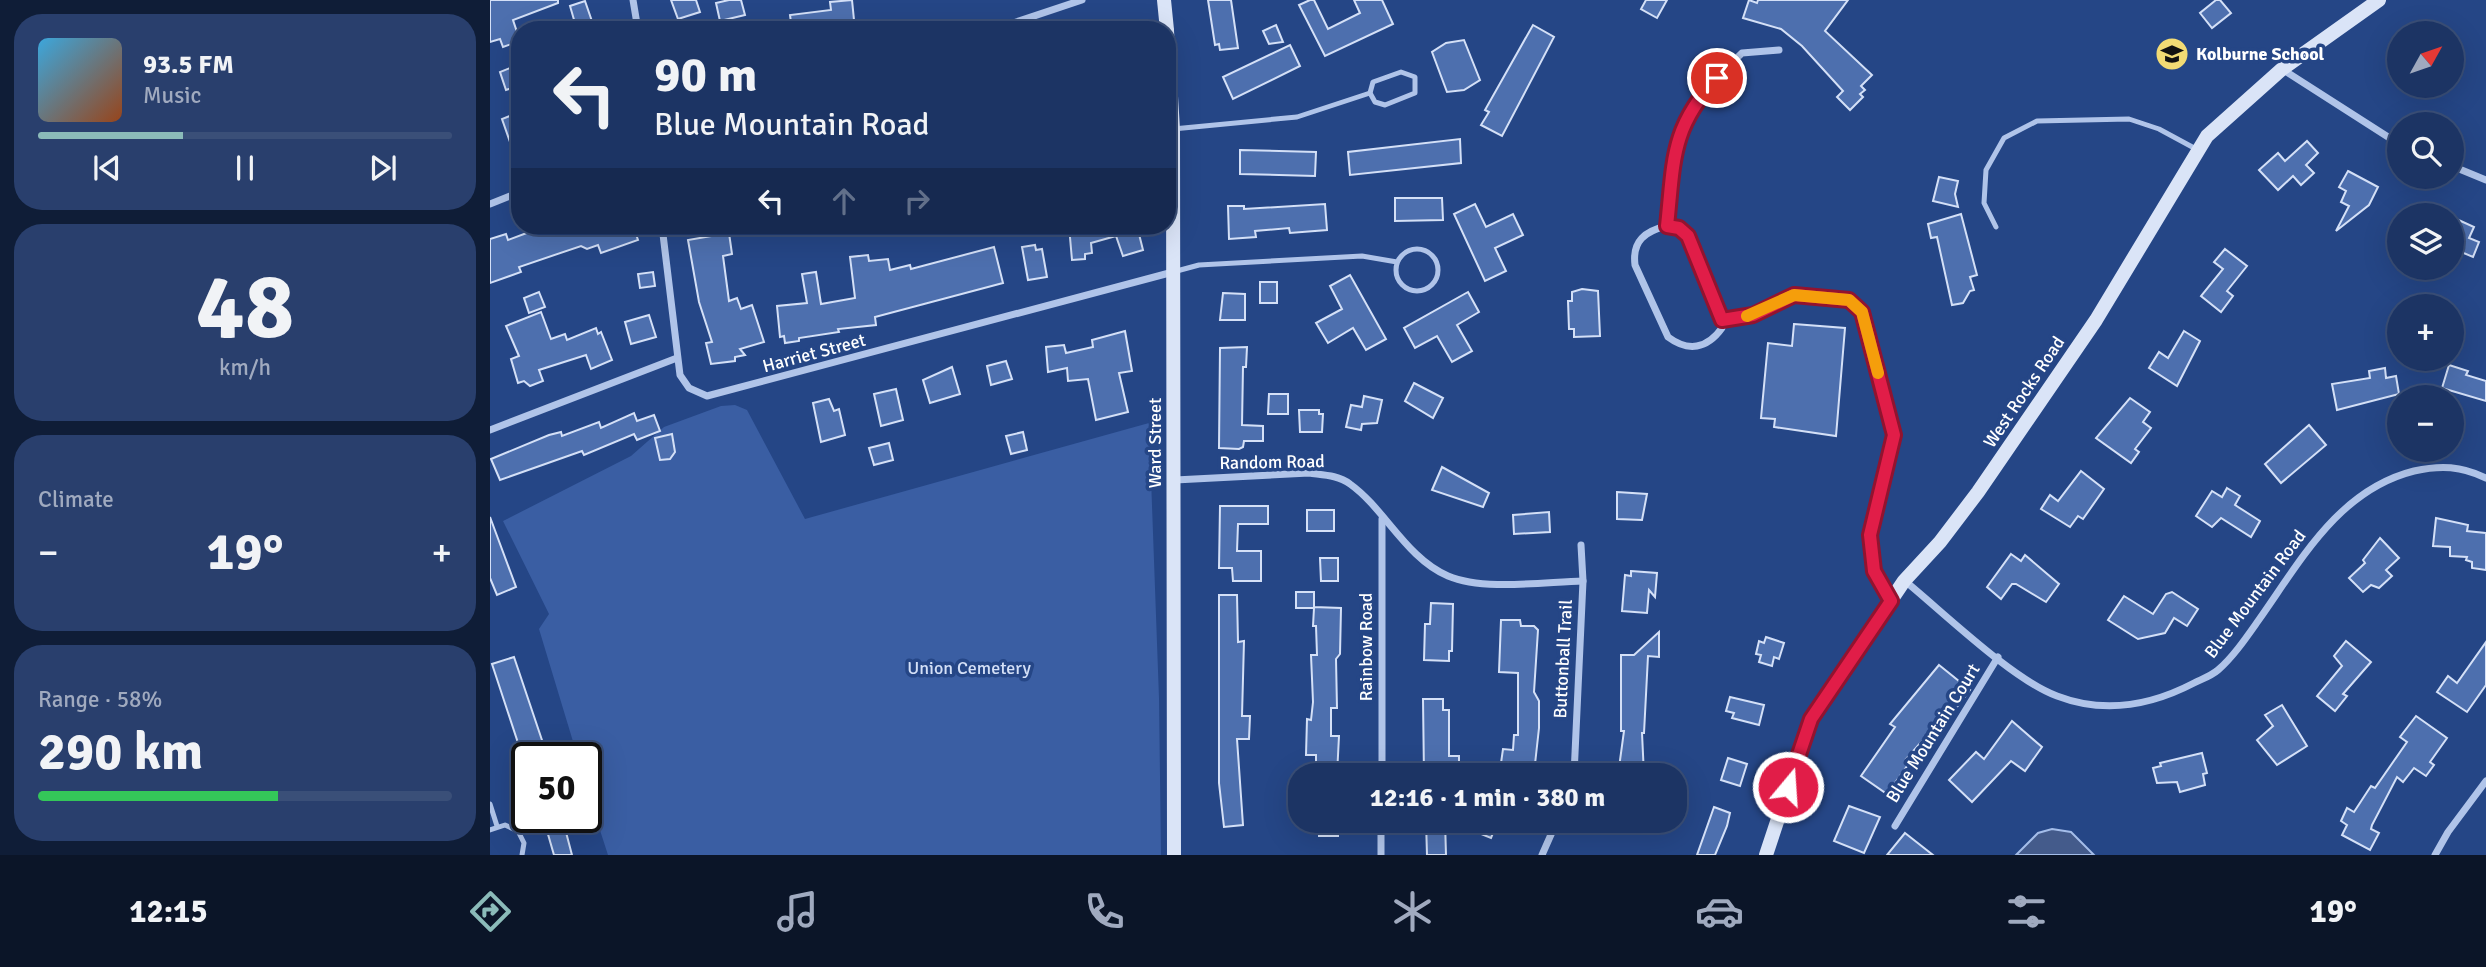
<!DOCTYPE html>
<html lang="en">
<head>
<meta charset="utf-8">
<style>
  body { margin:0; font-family:Signika,sans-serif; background:#293f6d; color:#f1f3f6; height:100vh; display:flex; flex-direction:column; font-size:26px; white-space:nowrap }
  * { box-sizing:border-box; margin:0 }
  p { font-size:23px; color:#a0aabf }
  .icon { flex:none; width:38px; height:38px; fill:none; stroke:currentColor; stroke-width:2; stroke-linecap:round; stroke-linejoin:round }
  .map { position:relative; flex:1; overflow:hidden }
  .side { display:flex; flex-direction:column; gap:14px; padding:14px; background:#0f1d37; width:490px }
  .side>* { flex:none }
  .top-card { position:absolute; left:21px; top:21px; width:665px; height:214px; border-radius:28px; box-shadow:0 7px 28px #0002,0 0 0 2px #3a4f78; background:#1c3464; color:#f1f3f6; overflow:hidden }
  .needle { width:46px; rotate:50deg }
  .buttons { position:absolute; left:1897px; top:21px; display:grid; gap:14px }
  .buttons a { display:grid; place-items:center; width:77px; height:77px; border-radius:50%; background:#1c3464; box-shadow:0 7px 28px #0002,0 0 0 2px #3a4f78; font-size:35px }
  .speed { position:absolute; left:21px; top:742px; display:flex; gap:14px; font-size:35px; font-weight:700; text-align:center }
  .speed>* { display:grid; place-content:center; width:91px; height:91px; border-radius:50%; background:#1c3464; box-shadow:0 7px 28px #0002,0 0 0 2px #3a4f78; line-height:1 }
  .speed .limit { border:4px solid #111; border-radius:10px; background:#fff; color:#111 }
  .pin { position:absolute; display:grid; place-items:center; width:60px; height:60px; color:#fff; margin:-30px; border:4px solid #fff; border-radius:50%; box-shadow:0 2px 7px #0007 }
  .me { position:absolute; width:77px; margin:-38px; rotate:18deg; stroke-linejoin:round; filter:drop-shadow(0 0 5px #0008) }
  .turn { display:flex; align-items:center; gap:24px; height:147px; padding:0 28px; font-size:32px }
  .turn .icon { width:91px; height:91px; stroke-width:2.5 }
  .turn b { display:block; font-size:49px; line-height:60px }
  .lanes { display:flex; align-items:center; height:66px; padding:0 28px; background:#0003; justify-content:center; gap:35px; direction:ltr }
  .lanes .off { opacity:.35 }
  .big { font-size:52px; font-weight:700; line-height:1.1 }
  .side .tile { flex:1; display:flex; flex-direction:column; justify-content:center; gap:10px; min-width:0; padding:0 24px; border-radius:28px; background:#293f6d }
  .side .dial { align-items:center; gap:0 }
  .dial b { font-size:91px; line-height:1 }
  .song { display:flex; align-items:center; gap:21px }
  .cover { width:84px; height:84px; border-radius:10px; background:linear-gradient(135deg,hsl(200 70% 55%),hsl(20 70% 35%)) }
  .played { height:7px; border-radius:4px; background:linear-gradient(90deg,#8bbbb9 35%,#3a4f78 35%) }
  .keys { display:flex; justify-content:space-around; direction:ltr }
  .heat { display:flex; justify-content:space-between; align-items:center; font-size:38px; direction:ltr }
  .charge { height:10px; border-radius:5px; background:linear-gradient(90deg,#34c759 58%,#3a4f78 0) }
  .trip { position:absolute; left:798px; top:763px; width:399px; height:70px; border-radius:28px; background:#1c3464; box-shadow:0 7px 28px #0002,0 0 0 2px #3a4f78; font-weight:700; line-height:70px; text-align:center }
  .menu { display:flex; height:112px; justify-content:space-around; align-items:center; background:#0b1528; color:#a0aabf }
  .menu .icon { width:49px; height:49px }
  .menu .selected { color:#8bbbb9 }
  .menu b { font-size:32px; color:#f1f3f6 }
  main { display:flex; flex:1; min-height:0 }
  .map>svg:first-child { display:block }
</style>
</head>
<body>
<main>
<section class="side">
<div class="tile">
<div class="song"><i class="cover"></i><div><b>93.5 FM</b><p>Music</p></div></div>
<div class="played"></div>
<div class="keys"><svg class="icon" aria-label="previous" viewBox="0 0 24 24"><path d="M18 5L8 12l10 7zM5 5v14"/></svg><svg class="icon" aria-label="pause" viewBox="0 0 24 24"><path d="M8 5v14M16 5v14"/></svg><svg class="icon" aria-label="next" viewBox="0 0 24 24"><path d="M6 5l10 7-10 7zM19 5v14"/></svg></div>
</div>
<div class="tile dial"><b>48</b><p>km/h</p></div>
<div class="tile"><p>Climate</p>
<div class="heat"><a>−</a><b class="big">19°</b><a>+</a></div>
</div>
<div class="tile"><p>Range · 58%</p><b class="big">290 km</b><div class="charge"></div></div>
</section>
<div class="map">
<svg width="1996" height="855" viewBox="0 0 1996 855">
  <rect width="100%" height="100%" fill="#254686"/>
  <path fill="#3a5ea3" d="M245,405L257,410L315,519L659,423L669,698L671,855H118L96,787V758H88L49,629L59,614L13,521L141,456L174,427L231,406Z"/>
  <path fill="#445b8b" stroke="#a4bde9" stroke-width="2" d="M1562,829L1581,832L1604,855H1526L1548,833Z"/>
  <g fill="#4d6fae" stroke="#d4e0f7" stroke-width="2">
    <path d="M0,0H68V3L23,20L30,41L13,47L10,39L0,42Z"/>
    <path d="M181,0H206L210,12L188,19Z"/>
    <path d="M239,0H251L255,15L230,21L226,3Z"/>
    <path d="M362,0L365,30H302L300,15L341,10L340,2Z"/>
    <path d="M718,0H741L748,48L730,50L729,44L725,45Z"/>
    <path d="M820,0H824L838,29L870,13L864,0H892L903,24L835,56L809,5Z"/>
    <path d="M1156,0H1177L1167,18L1151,9Z"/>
    <path d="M1259,0L1267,3L1268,0H1358L1335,31L1382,75L1371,86L1375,90L1370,94L1373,97L1360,110L1347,97L1353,91L1312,46L1291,29L1253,18Z"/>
    <path d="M1726,0H1730L1741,13L1722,28L1710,13Z"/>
    <path d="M95,1L105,30H87L80,6Z"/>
    <path d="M786,25L793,42L779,44L773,31Z"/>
    <path d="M1043,25L1064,37L1012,136L991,125L999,112L995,110Z"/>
    <path d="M974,40L990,80L974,90L957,92L942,52L956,43Z"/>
    <path d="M800,45L810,66L743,99L733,77Z"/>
    <path d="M25,66L30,85L16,90L10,72Z"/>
    <path d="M25,114L30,115L28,165L12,119Z"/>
    <path d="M970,139L971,163L860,175L858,152Z"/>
    <path d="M1817,141L1828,153L1816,165L1824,173L1811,185L1803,176L1788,190L1769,170L1788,153L1795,161Z"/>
    <path d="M750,150L826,152L825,176L750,174Z"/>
    <path d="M1858,171L1888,187L1879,205L1846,231L1859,206L1851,202L1856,191L1849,187Z"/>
    <path d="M1449,177L1468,181L1465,194L1468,207L1443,201Z"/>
    <path d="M905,198H952L953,220L905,221Z"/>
    <path d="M835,204L837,230L800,233L799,228L765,231L766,237L739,239L738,206H754V209Z"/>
    <path d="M985,204L996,227L1023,214L1033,235L1005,248L1016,271L995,281L964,214Z"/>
    <path d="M1471,214L1487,275L1480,277L1484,290L1480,291L1473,303L1462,305L1447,237L1441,238L1438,224Z"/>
    <path d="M1962,217L1984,227L1979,238L1989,242L1983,257L1962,248Z"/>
    <path d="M41,226H143L148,240L111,253L108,245L97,249L91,246L29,267L31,272L0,283V239L16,234L18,240L42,231Z"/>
    <path d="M579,226H647L653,250L633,256L626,236L601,243L602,253L595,254V259L582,260Z"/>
    <path d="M239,233L242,254L233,256L239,301L247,298L251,309L262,305L274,342L250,349L255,355L245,357V361L221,364L216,343L222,342L209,302L198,240Z"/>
    <path d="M545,245L546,250L552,249L557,277L538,280L532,247Z"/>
    <path d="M504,247L513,283L385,317L386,325L348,329L349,332L309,338V341L295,343L294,336L290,337L287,306L317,303L312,274L326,272L331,304L365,298L360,257L378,255L379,261L398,259L400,270L420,265L421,269Z"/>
    <path d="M1735,249L1757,266L1737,291L1743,296L1731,312L1711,296L1733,269L1724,262Z"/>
    <path d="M163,272L165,286L150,288L148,274Z"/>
    <path d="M860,275L896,339L876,350L863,328L838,343L826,323L852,309L840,286Z"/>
    <rect x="770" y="282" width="17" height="21"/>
    <path d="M1092,289L1108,291L1110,336L1084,337V329H1079L1078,301H1082V292Z"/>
    <path d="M49,292L55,307L39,313L34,298Z"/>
    <path d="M978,292L989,312L967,325L982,351L962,362L947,336L925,348L914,328Z"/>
    <path d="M733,293L755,294V320H730Z"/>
    <path d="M51,312L61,339L75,334L77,340L106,328L108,334L111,332L122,360L101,369L96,355L49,370L53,381L40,386L34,381L28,383L21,359L29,356L16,326Z"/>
    <path d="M159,315L166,337L141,344L135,322Z"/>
    <path d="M1304,324L1355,328L1346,436L1284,427L1285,419L1271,418L1278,343L1302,346Z"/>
    <path d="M635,331L642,371L629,373L638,412L606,420L598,379L578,381L577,368L558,372L556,347L574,345L576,353L603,347L602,340Z"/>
    <path d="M1694,331L1710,341L1687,386L1659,368L1669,352L1678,358Z"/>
    <path d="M757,347L756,367H753L752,425L773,426V441H754L753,447L749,449L729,448L730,348Z"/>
    <path d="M516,361L522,379L501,385L497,366Z"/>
    <path d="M1959,365L1978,371L1976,375L1996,381V401L1952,388Z"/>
    <path d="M462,367L470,394L440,403L433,380Z"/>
    <path d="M1895,368L1896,378L1906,376L1909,394L1847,410L1842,384L1880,378L1879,371Z"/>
    <path d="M924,383L953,398L943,418L915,401Z"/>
    <path d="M406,389L413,420L391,426L384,394Z"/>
    <path d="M779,394H798V414H778Z"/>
    <path d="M874,396L892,400L887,423L872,424L871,430L856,427L861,405L872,407Z"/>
    <path d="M1640,398L1660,412L1653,422L1661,428L1645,449L1649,452L1641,463L1606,438Z"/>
    <path d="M339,399L344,411L349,409L355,435L331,442L323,403Z"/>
    <path d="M809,410H829V414H833L832,432H810Z"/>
    <path d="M144,413L147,421L164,415L170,431L147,440L144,434L94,455L92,451L10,480L1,459L59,435L71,432L72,436L109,422L111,428Z"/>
    <path d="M1819,425L1836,445L1791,483L1775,464Z"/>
    <path d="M533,432L537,450L521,454L516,436Z"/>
    <path d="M182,434L185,452L180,459L170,460L165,438Z"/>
    <path d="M399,443L403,460L384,465L379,448Z"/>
    <path d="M952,467L999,493L993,507L942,490Z"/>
    <path d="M1591,471L1614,489L1593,519L1588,516L1580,527L1551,509L1560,495L1568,501Z"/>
    <path d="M1737,488L1750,496L1745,505L1770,521L1761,537L1731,518L1722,527L1706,516L1722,491L1732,497Z"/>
    <path d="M1127,492L1157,494L1152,520L1127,519Z"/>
    <path d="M730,506H778V524H748L747,551H771V581H743L742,568H729Z"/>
    <rect x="817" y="510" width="27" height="21"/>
    <path d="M1059,512L1060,532L1024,534L1023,515Z"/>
    <path d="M0,517L26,587L7,595L0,578Z"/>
    <path d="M1946,518L1978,525L1977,531L1996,533V570L1982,568V562L1976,560L1977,557L1960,556V547L1943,546Z"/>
    <path d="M1890,538L1909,558L1896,570L1902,576L1889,588L1881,585L1873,592L1859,578L1875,563L1873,560Z"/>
    <path d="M1521,554L1531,561L1535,555L1569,584L1556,602L1526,584H1522L1511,599L1497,587Z"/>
    <path d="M830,558H848V581H831Z"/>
    <path d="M1141,571L1167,573L1165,597L1159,590L1157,613L1132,611L1135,575L1141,576Z"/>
    <path d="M806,592H824V607L851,608L850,654L846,659L847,708H841V736H849L847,775H826V755H816L817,719L821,720L823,702L821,655H827L826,626H823L824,608H806Z"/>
    <path d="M1682,592L1708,609L1697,626L1684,618L1675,633L1648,639L1618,620L1634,596L1663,614L1676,594Z"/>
    <path d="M729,595H747L748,642L754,641L752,716H760L759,739H747L753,825L734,827L729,783Z"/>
    <path d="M941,603L963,604L962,651H959V661L934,660L935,624H940Z"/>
    <path d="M1011,620H1030L1031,626H1044L1048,630L1044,692L1049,701V728L1045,764L1028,762L1027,772L1010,770L1013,749L1023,750L1024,735H1028V673L1009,672Z"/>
    <path d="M1169,632V657L1158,656L1154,733H1152L1154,775H1128L1134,731H1131V655H1144Z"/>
    <path d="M1276,637L1294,643L1289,659L1284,657L1282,666L1269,662L1271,655L1266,654L1269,641L1274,643Z"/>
    <path d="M1856,641L1881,662L1853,694L1857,696L1845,711L1827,696L1852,666L1844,656Z"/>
    <path d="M1996,642V685L1977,712L1947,692L1958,676L1967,683Z"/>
    <path d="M24,657L58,758H33L2,664Z"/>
    <path d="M1449,665L1480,690L1460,716L1457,713L1416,759L1420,762L1397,794L1371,776L1405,727L1400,724Z"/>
    <path d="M1240,697L1274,705L1269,725L1242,718L1244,713L1236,711Z"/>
    <path d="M933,699H953V710H959V756H969V775H934Z"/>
    <path d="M1792,705L1817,746L1787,765L1767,740L1783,726L1775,715Z"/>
    <path d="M1926,716L1957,738L1940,762L1944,765L1936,776L1924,768L1913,782L1907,777L1882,825L1881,829L1889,833L1880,850L1852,835L1857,825L1851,821L1857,808L1864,812L1881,786L1885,788L1917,742L1910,737Z"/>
    <path d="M1522,721L1552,747L1535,771L1521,761L1482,802L1459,780L1486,752L1494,759Z"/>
    <path d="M1712,753L1717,773L1713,774L1715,785L1690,792L1687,782L1667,783L1663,768L1671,766L1670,763Z"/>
    <path d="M1238,758L1257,764L1250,786L1231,780Z"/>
    <path d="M1359,806L1390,817L1374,853L1344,841Z"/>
    <path d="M1224,807L1240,813L1237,826L1225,855H1207Z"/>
    <path d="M53,817H72L82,855H64Z"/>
    <rect x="829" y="821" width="19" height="15"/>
    <path d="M936,821H955L956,855H937Z"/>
    <path d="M990,821H1008L1001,838L986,832Z"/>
    <path d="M1415,833L1443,855H1397Z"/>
  </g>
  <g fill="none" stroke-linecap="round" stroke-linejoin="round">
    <g stroke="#b0c4e9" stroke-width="5">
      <path d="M911,72L925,77V93L895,105L885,102L880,93L883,82Z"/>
      <path d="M683,129L807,117L880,93"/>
      <path d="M1506,227L1494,203L1496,170L1514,138L1547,121L1639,119L1669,129L1706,149"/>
      <circle cx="927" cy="270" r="21"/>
      <path d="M683,272L709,265L872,256L907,262"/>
      <path d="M0,804L7,826"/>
      <path d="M0,830L15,825L28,831L34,843L32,855"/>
    </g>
    <g stroke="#b0c4e9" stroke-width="7">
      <path d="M143,0L148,30"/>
      <path d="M502,30L592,0"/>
      <path d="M1792,69L1909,144"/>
      <path d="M1962,166L1996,180"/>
      <path d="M0,204L30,192"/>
      <path d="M172,226L190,375L199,388L217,396L683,272"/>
      <path d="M1177,226L1189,228L1198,236L1230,309L1232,328C1217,349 1198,352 1178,337L1145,265C1142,241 1155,231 1177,226Z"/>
      <path d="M1177,226C1181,186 1181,139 1203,105C1216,85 1236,69 1252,53L1289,50"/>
      <path d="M1232,320L1263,315L1304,295L1359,300L1372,312L1404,435L1380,535L1384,571L1400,600"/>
      <path d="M0,430L187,358"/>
      <path d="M685,480L819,473C833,475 848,475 860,484C895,509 916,558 958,576C993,591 1054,582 1093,581"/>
      <path d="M1415,581C1454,613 1523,680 1567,696C1614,714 1660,706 1704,683C1712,679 1721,676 1728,670C1743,657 1756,638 1768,621C1810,562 1848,490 1924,471C1951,465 1971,466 1996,478"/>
      <path d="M892,775V519"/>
      <path d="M1084,775L1093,581L1091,545"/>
      <path d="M1405,826L1508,657"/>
      <path d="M891,855V821"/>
      <path d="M1052,855L1067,821"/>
      <path d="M1945,855L1958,832L1996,781"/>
    </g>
    <g stroke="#dae4f7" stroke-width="14">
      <path d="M674,0L677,30"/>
      <path d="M677,31L683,129L684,855"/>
      <path d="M1276,855L1321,719L1414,581L1450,542L1488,492L1606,320L1717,136L1792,69L1889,0"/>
    </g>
  </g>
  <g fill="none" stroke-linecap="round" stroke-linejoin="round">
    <defs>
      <path id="route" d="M1227,78C1180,128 1184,162 1177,226L1189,228L1198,236L1232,320L1263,315L1304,295L1359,300L1372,312L1404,435L1380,535L1384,571L1401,601L1321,719L1298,787"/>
    </defs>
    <use href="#route" stroke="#92132f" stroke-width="18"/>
    <use href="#route" stroke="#e11d48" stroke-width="12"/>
    <path stroke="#f59e0b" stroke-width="12" d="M1257,316L1304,295L1359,300L1372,312L1388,373"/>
  </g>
  <defs>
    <symbol id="school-disc" viewBox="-11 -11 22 22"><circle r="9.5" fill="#f2db74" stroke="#254686"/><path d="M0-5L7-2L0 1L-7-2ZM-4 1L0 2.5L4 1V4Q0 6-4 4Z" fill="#111"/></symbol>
  </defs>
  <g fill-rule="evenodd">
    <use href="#school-disc" x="1663" y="35" width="38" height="38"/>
  </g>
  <g text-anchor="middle" stroke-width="7" stroke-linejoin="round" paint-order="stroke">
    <g font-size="18" font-weight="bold" fill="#fff" stroke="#254686" text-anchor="start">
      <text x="1706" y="60">Kolburne School</text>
    </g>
    <g font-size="18" fill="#fff" stroke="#254686">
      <text transform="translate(324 353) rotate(-15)" y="6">Harriet Street</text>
      <text transform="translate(1534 392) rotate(-56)" y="6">West Rocks Road</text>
      <text transform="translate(665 443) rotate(-90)" y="6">Ward Street</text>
      <text transform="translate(782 462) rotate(-1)" y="6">Random Road</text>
      <text transform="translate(1765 594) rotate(-53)" y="6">Blue Mountain Road</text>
      <text transform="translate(876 647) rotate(-90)" y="6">Rainbow Road</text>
      <text transform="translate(1073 659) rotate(-87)" y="6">Buttonball Trail</text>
      <text transform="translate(1443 733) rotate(-58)" y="6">Blue Mountain Court</text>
    </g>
    <g font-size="18" fill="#d4e0f7" stroke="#254686">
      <text x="479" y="674">Union Cemetery</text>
    </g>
  </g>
</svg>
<div class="buttons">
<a><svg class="needle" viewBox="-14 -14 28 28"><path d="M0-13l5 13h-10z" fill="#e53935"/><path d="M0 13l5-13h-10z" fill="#a0aabf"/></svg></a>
<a><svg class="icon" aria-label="search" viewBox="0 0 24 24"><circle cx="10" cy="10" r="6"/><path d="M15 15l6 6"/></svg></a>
<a><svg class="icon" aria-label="layers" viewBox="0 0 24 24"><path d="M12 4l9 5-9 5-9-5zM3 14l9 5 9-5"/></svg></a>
<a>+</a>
<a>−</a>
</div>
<div class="speed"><div class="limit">50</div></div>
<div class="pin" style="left:1227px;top:78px;background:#d93025"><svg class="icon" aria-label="arrive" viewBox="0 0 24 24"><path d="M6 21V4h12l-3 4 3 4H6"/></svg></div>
<svg class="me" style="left:1298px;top:787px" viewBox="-20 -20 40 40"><circle r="17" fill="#e11d48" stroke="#fff" stroke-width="3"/><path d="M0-11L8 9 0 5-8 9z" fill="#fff"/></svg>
<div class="trip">12:16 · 1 min · 380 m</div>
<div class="top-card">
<div class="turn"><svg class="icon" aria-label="left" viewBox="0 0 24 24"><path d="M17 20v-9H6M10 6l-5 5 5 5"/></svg><div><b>90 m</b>Blue Mountain Road</div></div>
<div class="lanes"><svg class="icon" aria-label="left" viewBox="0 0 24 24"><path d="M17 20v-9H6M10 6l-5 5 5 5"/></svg><svg class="icon off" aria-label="ahead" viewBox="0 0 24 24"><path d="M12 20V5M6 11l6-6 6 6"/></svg><svg class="icon off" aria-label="right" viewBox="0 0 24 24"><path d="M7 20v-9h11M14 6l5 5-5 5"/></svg></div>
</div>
</div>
</main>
<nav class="menu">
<b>12:15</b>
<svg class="icon selected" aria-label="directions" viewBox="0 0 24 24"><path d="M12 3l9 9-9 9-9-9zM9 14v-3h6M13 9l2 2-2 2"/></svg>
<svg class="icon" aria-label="music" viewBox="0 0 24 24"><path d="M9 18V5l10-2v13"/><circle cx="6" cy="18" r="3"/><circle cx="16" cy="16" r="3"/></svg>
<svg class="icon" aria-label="phone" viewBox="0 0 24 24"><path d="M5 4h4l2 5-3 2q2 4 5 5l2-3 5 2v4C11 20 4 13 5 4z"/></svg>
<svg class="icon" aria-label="climate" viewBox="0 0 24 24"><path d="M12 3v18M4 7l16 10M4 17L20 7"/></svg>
<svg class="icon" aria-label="car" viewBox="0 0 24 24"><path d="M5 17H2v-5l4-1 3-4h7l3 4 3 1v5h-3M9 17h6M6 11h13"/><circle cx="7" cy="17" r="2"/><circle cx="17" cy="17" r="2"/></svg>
<svg class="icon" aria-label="filters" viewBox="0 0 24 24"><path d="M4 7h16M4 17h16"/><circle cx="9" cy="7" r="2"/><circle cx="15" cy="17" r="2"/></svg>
<b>19°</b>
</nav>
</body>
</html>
